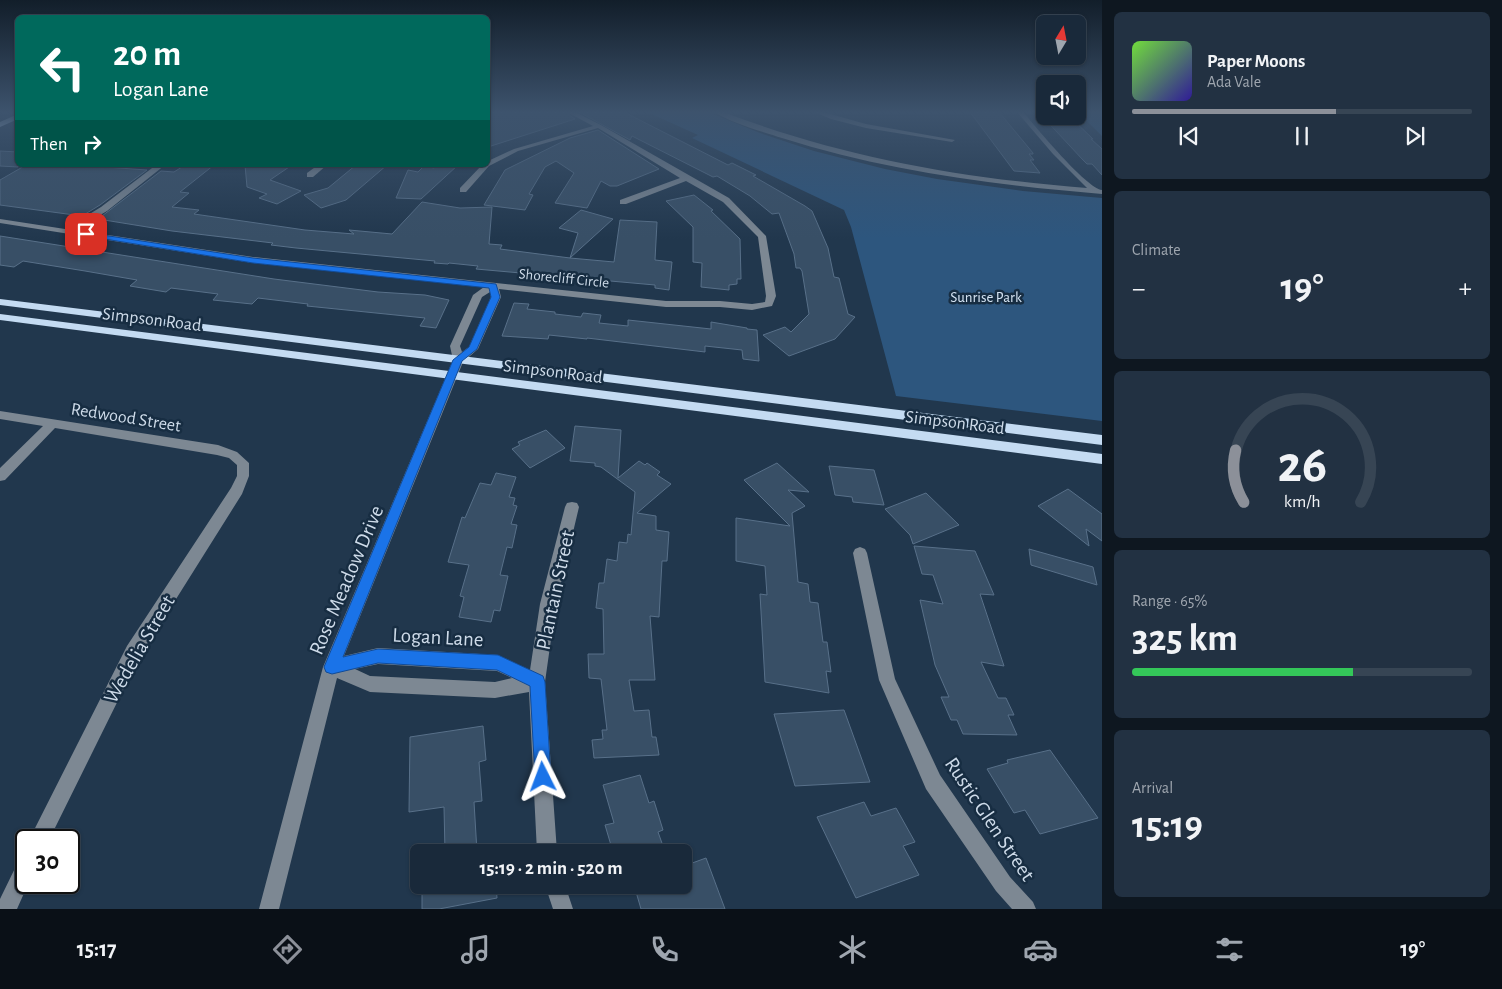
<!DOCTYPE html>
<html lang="en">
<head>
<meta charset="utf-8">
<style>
  body { margin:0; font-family:"Alegreya Sans",sans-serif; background:#223142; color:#f1f3f6; height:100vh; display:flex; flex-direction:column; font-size:19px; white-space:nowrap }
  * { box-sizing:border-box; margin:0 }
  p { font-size:16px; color:#9fa6af }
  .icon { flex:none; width:28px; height:28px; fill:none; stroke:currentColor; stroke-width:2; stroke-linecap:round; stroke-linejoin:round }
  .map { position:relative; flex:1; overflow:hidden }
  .side { display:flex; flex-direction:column; gap:12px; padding:12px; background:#0e1720; width:400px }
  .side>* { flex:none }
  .guide { position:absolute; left:15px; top:15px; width:475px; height:152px; border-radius:8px; box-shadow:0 1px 4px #0004,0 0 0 1px #374554; background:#00695c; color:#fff; overflow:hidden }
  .needle { width:32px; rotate:10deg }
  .tools { position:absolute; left:1036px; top:15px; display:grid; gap:10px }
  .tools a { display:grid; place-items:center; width:50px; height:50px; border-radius:8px; background:#19293a; box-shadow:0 1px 4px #0004,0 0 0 1px #374554; font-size:25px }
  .speed { position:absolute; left:15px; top:829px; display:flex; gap:10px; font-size:25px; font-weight:700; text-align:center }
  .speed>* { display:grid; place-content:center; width:65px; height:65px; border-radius:50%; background:#19293a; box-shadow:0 1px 4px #0004,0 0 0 1px #374554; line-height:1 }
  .speed .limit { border:2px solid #111; border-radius:8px; background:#fff; color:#111 }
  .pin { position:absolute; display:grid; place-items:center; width:42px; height:42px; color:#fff; margin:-21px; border-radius:10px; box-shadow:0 2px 8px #0006 }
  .me { position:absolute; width:55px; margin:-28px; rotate:357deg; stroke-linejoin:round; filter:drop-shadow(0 0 4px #0008) }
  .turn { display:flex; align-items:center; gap:18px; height:105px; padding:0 15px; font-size:22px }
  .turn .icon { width:65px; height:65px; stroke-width:2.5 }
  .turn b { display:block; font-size:35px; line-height:42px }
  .then { display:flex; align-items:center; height:48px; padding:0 15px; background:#0003; gap:10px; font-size:19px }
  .big { font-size:38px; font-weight:700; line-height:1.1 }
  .side .tile { flex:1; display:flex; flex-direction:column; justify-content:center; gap:8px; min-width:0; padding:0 18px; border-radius:8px; background:#223142 }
  .side .dial { align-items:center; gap:0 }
  .dial svg { height:130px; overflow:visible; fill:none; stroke:#374554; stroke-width:7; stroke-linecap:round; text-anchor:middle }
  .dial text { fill:#f1f3f6; stroke:none }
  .song { display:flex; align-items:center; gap:15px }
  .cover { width:60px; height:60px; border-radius:8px; background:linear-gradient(135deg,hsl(100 70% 55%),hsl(250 70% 35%)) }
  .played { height:5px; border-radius:2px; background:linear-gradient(90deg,#8c9099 60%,#374554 60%) }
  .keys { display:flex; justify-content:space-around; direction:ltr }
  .heat { display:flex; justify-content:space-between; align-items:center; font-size:28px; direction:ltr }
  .charge { height:8px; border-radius:4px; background:linear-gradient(90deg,#34c759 65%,#374554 0) }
  .trip { position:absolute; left:410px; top:844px; width:282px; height:50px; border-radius:8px; background:#19293a; box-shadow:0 1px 4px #0004,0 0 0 1px #374554; font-weight:700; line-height:50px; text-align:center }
  .tab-bar { display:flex; height:80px; justify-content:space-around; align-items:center; background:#0a1017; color:#9fa6af }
  .tab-bar .icon { width:35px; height:35px }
  .tab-bar .selected { color:#8c9099 }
  .tab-bar b { font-size:22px; color:#f1f3f6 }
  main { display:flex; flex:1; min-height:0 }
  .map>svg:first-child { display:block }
</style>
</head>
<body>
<main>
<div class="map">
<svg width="1102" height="909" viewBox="0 0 1102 909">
  <rect width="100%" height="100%" fill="#21374d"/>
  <g fill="#2d567e">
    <path d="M647,112H708L760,133L814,151L885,169L937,179L1023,191L1102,198V421L896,396L851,227L844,210L692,138L698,135Z"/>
    <path d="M1078,112H1102V136Z"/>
  </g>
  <g fill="#384f66" stroke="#587089">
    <path d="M488,112H565L575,119L488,147Z"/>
    <path d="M579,112H624L728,165L732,163L756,175L753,176L805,206L812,211L828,248L834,277L839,278L848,314L855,317L835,339L789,356L763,335L785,327L791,332L809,314L802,271L800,268H796L794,254L779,213L772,214L750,196L717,176L713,177L632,136L630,140Z"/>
    <path d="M970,112H999L1033,153V154H1029L1034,160H1030L1040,173L1014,171Z"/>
    <path d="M1042,116H1069L1093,139H1091L1102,149V175L1092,164H1087L1083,160Z"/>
    <path d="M598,130L659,169L617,186H610L601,181L587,208L555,203L574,173L556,161L545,167L529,194L533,195L525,210L484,205L505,170L570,138Z"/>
    <path d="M0,151L18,152V167L0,166Z"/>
    <path d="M26,165H77L147,170L100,205L82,216L0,205V180Z"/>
    <path d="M185,165H214L180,192L189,193L172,207L199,210L194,214L305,230L354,234L349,230L392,234L422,202L460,208L492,207L489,244L502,245L500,249L570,258L578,233L559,228L581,210L613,219L570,258L614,262L620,220L657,222L655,260L672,262L669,290L655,288V285L476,269L478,266L449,263L448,264L434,263L435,261L296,248L271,245L273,243L172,231L98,219L161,171L174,172Z"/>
    <path d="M245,165H292L270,180L301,191L277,204L259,198L267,194L247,187Z"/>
    <path d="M356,165H387L346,200L321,208L304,195L328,188Z"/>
    <path d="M438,165H458L421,199L396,198L408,170L418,172L424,166L434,168Z"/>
    <path d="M694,195L713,210L711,211L740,239L741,279H737V284L729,285V290L701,287L702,263L693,262V227L666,201Z"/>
    <path d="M0,236L274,279L378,292L425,295L449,300L436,328L420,326L425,318L307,306L308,304L258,298L252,304L213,300L218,294L171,288L166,292L130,286L137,280L85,271L23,261L14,267L0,265Z"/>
    <path d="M514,303L529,304L527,309L555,312V314L581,317L583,313L601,315L599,323L628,326V320L711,329V322L747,328V329L757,330L759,361L743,359L742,350L705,346V352L587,338V339L549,335L548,339L502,336Z"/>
    <path d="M575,426L621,430L618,478L639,461L645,465L647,463L660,472L657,475L671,484L637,513L656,516V530L669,532L667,561H662L659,617L650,616L655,680H629L634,711L649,710L652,737H656L659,755L594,758L592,740L603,739L602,730H607L601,679L589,678L588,654H604L603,609L596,608L599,583H604L607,559L617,561L619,542L627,543L628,534L631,535L635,492L601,467L595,466V463L570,461Z"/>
    <path d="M546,430L565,448L530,468L512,449L520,445L518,442Z"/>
    <path d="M777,463L809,492L788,490L805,506L792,513L798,582L808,584L810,602L818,603L823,642H827L831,672L826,671L829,693L765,682L760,594L767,595L765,566L736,561V518L790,526L744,480Z"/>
    <path d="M829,466L874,470L884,505L853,502L852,497L835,495Z"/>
    <path d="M496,473L516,477L509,497L515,498L513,505L517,506L511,524L517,525L512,548L507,547L500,575L508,576L500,611L494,610L491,622L459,617L464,597L460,596L469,565L448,562L462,517L465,518L480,483L491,485Z"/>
    <path d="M1068,489L1102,514V541L1086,529L1089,546L1038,506Z"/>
    <path d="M926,493L959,525L913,544L910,535L885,509Z"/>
    <path d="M914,546L975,551L994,595L980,594L1004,666L981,662L998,698H1006L1014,715H1008L1017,735L963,734L957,720H951L941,697H949L935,665L920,600L943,604L933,575L922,574Z"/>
    <path d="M1029,549L1093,567L1097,585L1031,565Z"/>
    <path d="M844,710L870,782L795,786L774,714Z"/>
    <path d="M483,726L486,760L479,762L482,801L474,802L477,852H445L444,807L409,812L410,737Z"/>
    <path d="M1050,750L1098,818L1040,834L1025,810L1014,813L987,769L1008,763L1007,760Z"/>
    <path d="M640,775L649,803L654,801L663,830L658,832L663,846L642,852H613L605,825L614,823L603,785Z"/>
    <path d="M864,802L871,816L896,808L915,842L903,846L919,875L856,898L817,817Z"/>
    <path d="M706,858L725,909H641L634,885H684V866Z"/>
    <path d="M422,885H496L497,898L439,909H422Z"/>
  </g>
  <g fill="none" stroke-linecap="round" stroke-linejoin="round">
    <g fill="#7d8893" fill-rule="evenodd">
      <path d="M567,112H575L601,125L729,198L766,236L776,296L772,306L752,310L720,307H666L499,289L501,297L478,349L463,362L344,656L378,648L498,655L530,670L540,604L565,507L567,503L572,502L577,503L579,507L556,604L545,682L557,852H537L529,692L495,698L370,692L337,678L279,909H259L323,667L453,360L450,346L473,295L484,287L253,263L0,223V219L65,229L101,207L156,165H165L107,211L75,230L253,257L666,301H720L752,304L765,302L766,296L758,237L723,202L686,181L626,204H620V200L680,178L598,128L518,151L489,166L466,192H460V188L482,165H488V161L514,149L593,126ZM490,292L491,297L469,347L462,352L460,346L482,297ZM378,664L497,671L512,678L495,682L370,676L355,669Z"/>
      <path d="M715,112H723C842,157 960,178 1087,188L1053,154L1017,112H1023C1036,127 1086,188 1102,190V194C993,185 886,171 782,138C764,132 730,123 715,112Z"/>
      <path d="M814,112H823L866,124L955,140L952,142L866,128L831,119Z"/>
      <path d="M318,165H327L313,177H307V173Z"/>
      <path d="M0,411L218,445L237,452L249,463V476L242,494L139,658L49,840H29L127,646L231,488L237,476V465L229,458L217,455L55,428L5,480L0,481V468L43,426L0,419Z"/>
      <path d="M860,547L865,549L867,553L895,679L940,775L1010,877L1033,902L1036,909H1012L996,891L926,789L879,680L853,553L855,549Z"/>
      <path d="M26,857V882H29L17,909H0V899L19,860Z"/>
      <path d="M545,885H565L573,909H553Z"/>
    </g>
    <g fill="#c4dbf2" fill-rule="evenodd">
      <path d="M18,114V119L0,127V122Z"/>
      <path d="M0,299L1102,435V445L0,305Z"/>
      <path d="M0,314L1102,454V464L0,320Z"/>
    </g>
  </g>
  <linearGradient id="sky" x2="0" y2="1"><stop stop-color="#121e2a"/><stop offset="0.47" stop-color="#3d536d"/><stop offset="1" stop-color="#3d536d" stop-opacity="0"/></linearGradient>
  <rect width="1102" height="239" fill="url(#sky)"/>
  <path fill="#1a73e8" stroke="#114b97" d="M83,232L253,258L496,284L500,297L477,349L462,361L343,657L378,649L498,655L543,676L545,682L551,777L549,783L543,785L537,783L535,777L530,686L497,670L378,663L332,674L326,672L324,667L453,360L469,347L491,297L489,288L253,263L86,236H83Z"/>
  <g text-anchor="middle" stroke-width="5" stroke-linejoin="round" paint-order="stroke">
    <g font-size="15" fill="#cedbe9" stroke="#172d42">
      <text transform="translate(564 278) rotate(6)" y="5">Shorecliff Circle</text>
    </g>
    <g font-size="15" fill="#d5e4f3" stroke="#172d42">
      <text x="986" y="302">Sunrise Park</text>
    </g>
    <g font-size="18" fill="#cedbe9" stroke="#172d42">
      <text transform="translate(152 319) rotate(7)" y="6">Simpson Road</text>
      <text transform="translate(553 371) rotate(7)" y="6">Simpson Road</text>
      <text transform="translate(126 417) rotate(9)" y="6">Redwood Street</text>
      <text transform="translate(955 422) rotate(7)" y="6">Simpson Road</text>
    </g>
    <g font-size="21" fill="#cedbe9" stroke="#172d42">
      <text transform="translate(346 580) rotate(-67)" y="7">Rose Meadow Drive</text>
      <text transform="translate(555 590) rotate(-78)" y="7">Plantain Street</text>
      <text transform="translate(438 637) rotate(3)" y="7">Logan Lane</text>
      <text transform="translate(139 649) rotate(-60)" y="7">Wedelia Street</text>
      <text transform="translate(990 819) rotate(56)" y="7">Rustic Glen Street</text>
    </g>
  </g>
</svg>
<div class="tools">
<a><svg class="needle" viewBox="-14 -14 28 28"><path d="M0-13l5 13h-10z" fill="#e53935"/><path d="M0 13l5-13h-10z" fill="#9fa6af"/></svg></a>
<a><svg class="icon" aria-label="sound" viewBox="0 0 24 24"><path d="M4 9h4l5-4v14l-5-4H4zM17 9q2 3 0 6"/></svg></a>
</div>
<div class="speed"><div class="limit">30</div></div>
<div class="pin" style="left:86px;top:234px;background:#d93025"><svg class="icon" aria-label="arrive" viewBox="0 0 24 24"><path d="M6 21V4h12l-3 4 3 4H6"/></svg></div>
<svg class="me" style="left:543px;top:777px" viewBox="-20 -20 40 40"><path d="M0-17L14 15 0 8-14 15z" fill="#1a73e8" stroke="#fff" stroke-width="4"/></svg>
<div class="trip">15:19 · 2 min · 520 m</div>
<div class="guide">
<div class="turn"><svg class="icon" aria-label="left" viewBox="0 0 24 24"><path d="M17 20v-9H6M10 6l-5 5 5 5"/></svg><div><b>20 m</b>Logan Lane</div></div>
<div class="then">Then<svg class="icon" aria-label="right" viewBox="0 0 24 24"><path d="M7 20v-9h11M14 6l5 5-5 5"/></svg></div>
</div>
</div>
<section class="side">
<div class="tile">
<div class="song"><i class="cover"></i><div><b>Paper Moons</b><p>Ada Vale</p></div></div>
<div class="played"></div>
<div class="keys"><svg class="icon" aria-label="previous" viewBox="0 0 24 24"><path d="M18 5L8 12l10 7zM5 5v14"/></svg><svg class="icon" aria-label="pause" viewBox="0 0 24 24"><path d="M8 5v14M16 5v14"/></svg><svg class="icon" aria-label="next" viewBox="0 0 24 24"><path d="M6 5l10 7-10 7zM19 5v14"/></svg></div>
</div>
<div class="tile"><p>Climate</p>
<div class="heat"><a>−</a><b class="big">19°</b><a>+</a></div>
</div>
<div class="tile dial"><svg viewBox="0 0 100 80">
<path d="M14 69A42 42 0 1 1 86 69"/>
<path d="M14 69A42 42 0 0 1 9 37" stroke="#8c9099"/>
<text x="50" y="56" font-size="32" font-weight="700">26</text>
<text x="50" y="72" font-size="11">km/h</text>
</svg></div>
<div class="tile"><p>Range · 65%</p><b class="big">325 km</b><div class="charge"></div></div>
<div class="tile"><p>Arrival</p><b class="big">15:19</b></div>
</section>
</main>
<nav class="tab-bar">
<b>15:17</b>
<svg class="icon selected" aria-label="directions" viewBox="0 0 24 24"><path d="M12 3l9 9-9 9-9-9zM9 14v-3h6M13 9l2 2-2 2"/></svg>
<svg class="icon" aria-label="music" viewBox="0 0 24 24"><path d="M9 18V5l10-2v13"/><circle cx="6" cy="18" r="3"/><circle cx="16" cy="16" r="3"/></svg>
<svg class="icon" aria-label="phone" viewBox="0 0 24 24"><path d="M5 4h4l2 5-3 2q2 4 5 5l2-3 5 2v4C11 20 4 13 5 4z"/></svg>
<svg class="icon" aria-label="climate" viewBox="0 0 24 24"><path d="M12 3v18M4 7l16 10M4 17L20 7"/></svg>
<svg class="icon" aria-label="car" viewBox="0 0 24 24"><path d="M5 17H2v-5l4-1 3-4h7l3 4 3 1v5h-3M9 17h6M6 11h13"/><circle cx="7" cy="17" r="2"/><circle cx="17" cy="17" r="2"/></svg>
<svg class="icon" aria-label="filters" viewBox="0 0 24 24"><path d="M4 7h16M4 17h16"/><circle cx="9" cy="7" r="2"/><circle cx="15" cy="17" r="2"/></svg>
<b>19°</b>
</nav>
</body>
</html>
